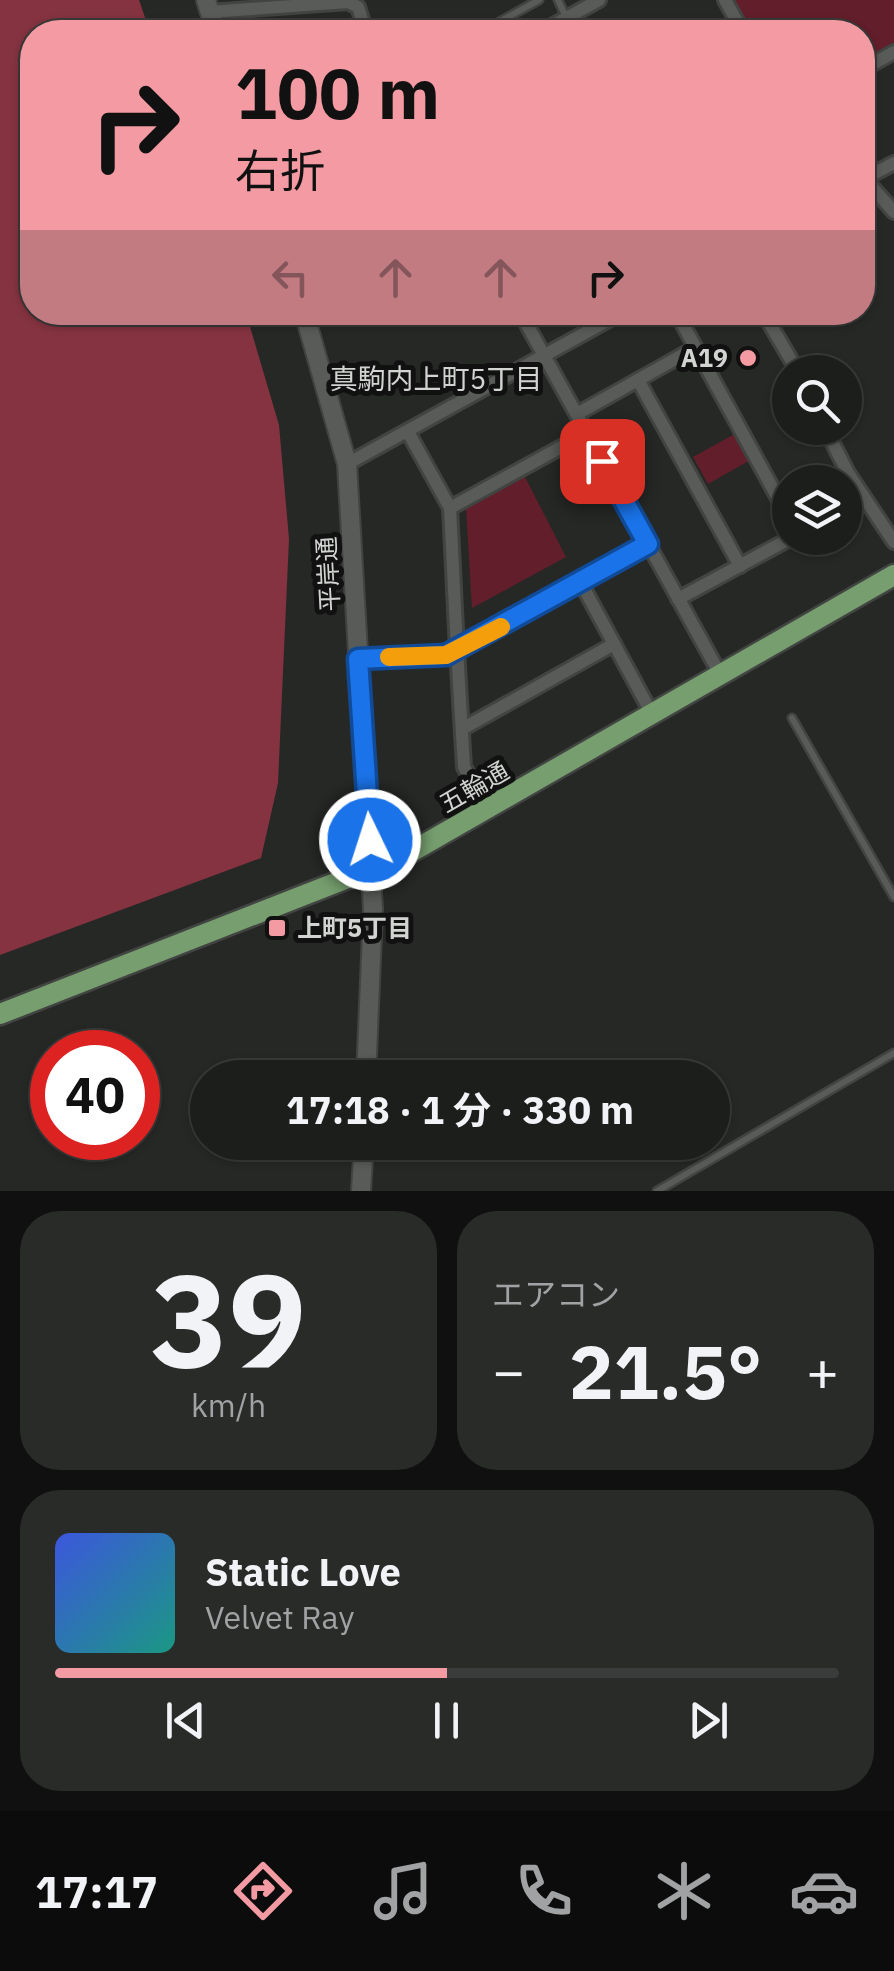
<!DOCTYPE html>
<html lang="ja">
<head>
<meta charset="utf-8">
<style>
  body { margin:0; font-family:"IBM Plex Sans","Noto Sans JP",sans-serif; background:#292b29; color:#f1f3f6; height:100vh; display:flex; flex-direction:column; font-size:38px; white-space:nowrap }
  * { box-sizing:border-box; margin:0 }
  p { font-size:32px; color:#a0a2a3 }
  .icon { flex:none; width:55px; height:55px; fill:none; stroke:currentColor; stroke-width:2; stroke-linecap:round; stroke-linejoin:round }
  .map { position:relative; height:1191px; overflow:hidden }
  .drawer { display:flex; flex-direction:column; gap:20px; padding:20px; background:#0f100f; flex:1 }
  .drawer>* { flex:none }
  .hud { position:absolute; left:20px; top:20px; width:855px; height:305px; border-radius:40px; box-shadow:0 2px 8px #0004,0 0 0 2px #3a3c3b; background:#f49aa3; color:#111; overflow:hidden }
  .tools { position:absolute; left:772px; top:355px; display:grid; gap:20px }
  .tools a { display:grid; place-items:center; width:90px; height:90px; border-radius:50%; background:#1c1e1c; box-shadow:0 2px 8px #0004,0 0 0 2px #3a3c3b; font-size:50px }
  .speed { position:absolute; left:30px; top:1030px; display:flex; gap:20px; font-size:50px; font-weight:700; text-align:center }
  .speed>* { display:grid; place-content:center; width:130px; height:130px; border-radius:50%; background:#1c1e1c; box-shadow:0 2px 8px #0004,0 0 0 2px #3a3c3b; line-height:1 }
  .speed .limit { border:15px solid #d22; background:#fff; color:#111 }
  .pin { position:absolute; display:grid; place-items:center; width:85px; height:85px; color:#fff; margin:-42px; border-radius:20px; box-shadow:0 5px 15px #0006 }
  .me { position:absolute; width:110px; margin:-55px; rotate:356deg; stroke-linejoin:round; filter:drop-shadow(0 0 8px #0008) }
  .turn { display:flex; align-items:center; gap:35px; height:210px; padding:0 50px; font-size:45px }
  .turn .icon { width:130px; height:130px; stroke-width:2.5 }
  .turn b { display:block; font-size:70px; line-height:85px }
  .lanes { display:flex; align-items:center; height:95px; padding:0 50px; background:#0003; justify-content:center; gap:50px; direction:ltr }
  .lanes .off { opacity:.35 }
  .big { font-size:75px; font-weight:700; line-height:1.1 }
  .drawer .widget { flex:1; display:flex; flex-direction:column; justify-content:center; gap:15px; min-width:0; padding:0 35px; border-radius:40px; background:#292b29 }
  .drawer .dial { align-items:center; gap:0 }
  .dial b { font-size:130px; line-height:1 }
  .song { display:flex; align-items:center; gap:30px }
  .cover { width:120px; height:120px; border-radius:15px; background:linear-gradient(135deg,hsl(230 70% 55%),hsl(170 70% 35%)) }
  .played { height:10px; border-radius:5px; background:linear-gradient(90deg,#f49aa3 50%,#3a3c3b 50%) }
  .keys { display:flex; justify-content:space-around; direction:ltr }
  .heat { display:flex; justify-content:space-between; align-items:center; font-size:55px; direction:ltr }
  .drawer .tiles { flex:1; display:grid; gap:20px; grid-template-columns:1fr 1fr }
  .widget:last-child { grid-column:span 2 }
  .trip { position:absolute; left:190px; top:1060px; width:540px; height:100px; border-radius:50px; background:#1c1e1c; box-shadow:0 2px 8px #0004,0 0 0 2px #3a3c3b; font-weight:700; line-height:100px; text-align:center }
  .dock { display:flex; height:160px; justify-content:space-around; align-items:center; background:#0b0c0b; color:#a0a2a3 }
  .dock .icon { width:70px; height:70px }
  .dock .on { color:#f49aa3 }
  .dock b { font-size:45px; color:#f1f3f6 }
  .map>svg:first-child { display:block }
</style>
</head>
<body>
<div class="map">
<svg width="894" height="1191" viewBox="0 0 894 1191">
  <rect width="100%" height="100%" fill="#262826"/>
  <g fill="#621e2a">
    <path d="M733,0H894V47L863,65L862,32H751Z"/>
    <path d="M740,431L754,458L708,484L693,457Z"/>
    <path d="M525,477L566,557L472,608L466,509Z"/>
  </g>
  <path fill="#853340" d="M0,0H139L150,32H32V312L246,313L279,425L289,539L278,783L261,858L0,955Z"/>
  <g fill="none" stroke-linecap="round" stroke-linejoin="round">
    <defs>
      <g id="lane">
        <path d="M558,0L566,17"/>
        <path d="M481,32L539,0"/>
        <path d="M792,718L894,897"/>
        <path d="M657,1191L894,1053"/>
      </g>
      <g id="street">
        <path d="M725,0L743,32"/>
        <path d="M209,12L348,2L358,7L366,32"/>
        <path d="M541,32L599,0"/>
        <path d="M862,70L894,52"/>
        <path d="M865,179L894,212"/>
        <path d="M862,180L894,163"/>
        <path d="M520,312L720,674"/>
        <path d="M676,312L790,520"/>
        <path d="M763,312L798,372"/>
        <path d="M638,380L740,566"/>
        <path d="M577,414L695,348"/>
        <path d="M825,428L848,473L894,542"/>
        <path d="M347,464L623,312"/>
        <path d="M450,508L587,433"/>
        <path d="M581,583L652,714"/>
        <path d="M678,599L791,538"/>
        <path d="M358,659L446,655L457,650L450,508L408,432"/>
        <path d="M462,729L614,644"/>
        <path d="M487,808L464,767L457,650L648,544"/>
      </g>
      <g id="secondary">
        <path d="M206,0L216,32"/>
        <path d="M304,312L347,464L373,909L366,1078"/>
        <path d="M361,1191L364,1142"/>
      </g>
      <path id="primary" d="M0,1014L404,856L894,575"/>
    </defs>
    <use href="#lane" stroke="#424442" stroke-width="11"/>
    <use href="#street" stroke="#424442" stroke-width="18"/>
    <use href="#secondary" stroke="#424442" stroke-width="22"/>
    <use href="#primary" stroke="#424442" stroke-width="25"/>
    <use href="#lane" stroke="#585b58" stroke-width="6"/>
    <use href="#street" stroke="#585b58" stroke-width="12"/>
    <use href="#secondary" stroke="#585b58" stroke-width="18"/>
    <use href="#primary" stroke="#769e6e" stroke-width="20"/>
  </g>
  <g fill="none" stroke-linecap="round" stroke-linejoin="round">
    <defs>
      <path id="route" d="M370,840L358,659L446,655L648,544L602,461"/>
    </defs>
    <use href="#route" stroke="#114b97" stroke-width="25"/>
    <use href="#route" stroke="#1a73e8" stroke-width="18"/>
    <path stroke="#f59e0b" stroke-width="18" d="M389,657L446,655L501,627"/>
  </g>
  <g fill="#f49aa3" stroke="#101110" stroke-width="4">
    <circle cx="748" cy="358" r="10"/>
    <rect x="267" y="918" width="20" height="20" rx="5"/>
  </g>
  <g text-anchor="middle" stroke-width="10" stroke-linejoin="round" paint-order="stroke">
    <g font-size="25" font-weight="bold" fill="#d2d4d2" stroke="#101110" text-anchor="end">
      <text x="728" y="367">A19</text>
      <text x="297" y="937" text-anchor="start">上町5丁目</text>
    </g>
    <g font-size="25" fill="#d2d4d2" stroke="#101110">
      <text transform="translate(328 574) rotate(-93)" y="9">平岸通</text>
      <text transform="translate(474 787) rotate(-30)" y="9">五輪通</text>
    </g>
    <g font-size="28" fill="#d2d4d2" stroke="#101110">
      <text x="436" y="389">真駒内上町5丁目</text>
    </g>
  </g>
</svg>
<div class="tools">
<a><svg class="icon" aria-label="search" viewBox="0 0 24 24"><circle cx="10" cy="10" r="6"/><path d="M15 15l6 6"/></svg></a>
<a><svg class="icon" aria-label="layers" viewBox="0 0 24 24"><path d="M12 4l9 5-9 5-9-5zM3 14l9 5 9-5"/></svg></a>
</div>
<div class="speed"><div class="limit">40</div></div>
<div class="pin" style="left:602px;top:461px;background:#d93025"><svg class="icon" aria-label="arrive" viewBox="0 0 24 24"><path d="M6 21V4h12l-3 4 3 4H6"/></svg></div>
<svg class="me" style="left:370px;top:840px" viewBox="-20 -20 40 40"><circle r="17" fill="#1a73e8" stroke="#fff" stroke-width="3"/><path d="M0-11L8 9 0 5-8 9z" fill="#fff"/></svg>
<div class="trip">17:18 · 1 分 · 330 m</div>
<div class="hud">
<div class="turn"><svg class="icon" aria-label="right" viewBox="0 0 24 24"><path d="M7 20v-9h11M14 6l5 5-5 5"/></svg><div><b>100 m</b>右折</div></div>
<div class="lanes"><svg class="icon off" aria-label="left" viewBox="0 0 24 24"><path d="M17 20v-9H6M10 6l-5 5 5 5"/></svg><svg class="icon off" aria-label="ahead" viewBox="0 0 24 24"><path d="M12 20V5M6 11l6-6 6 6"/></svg><svg class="icon off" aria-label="ahead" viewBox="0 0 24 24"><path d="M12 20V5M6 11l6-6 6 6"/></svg><svg class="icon" aria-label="right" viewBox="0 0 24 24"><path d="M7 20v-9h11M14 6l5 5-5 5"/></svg></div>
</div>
</div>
<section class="drawer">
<div class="tiles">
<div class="widget dial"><b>39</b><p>km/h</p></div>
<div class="widget"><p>エアコン</p>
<div class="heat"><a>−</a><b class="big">21.5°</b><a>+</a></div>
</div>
<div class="widget">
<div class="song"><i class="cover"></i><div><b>Static Love</b><p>Velvet Ray</p></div></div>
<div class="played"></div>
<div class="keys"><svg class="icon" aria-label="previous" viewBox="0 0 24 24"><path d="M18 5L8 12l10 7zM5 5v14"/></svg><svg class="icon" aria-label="pause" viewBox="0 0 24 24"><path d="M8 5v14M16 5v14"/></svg><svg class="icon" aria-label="next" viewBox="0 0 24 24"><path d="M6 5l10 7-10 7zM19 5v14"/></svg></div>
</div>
</div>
</section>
<nav class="dock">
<b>17:17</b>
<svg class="icon on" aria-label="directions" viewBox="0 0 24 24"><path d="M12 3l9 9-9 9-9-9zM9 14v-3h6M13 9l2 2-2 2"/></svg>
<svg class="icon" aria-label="music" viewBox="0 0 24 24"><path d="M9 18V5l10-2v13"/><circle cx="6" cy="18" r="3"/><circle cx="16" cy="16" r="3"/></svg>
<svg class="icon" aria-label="phone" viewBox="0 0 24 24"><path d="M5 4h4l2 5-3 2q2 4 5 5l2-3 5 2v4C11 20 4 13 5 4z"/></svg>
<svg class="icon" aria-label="climate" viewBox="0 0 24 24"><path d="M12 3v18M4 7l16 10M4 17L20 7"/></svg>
<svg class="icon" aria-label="car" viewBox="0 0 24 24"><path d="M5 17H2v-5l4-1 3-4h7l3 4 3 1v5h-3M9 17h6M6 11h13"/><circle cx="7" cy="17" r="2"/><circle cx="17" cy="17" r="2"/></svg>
</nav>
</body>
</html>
